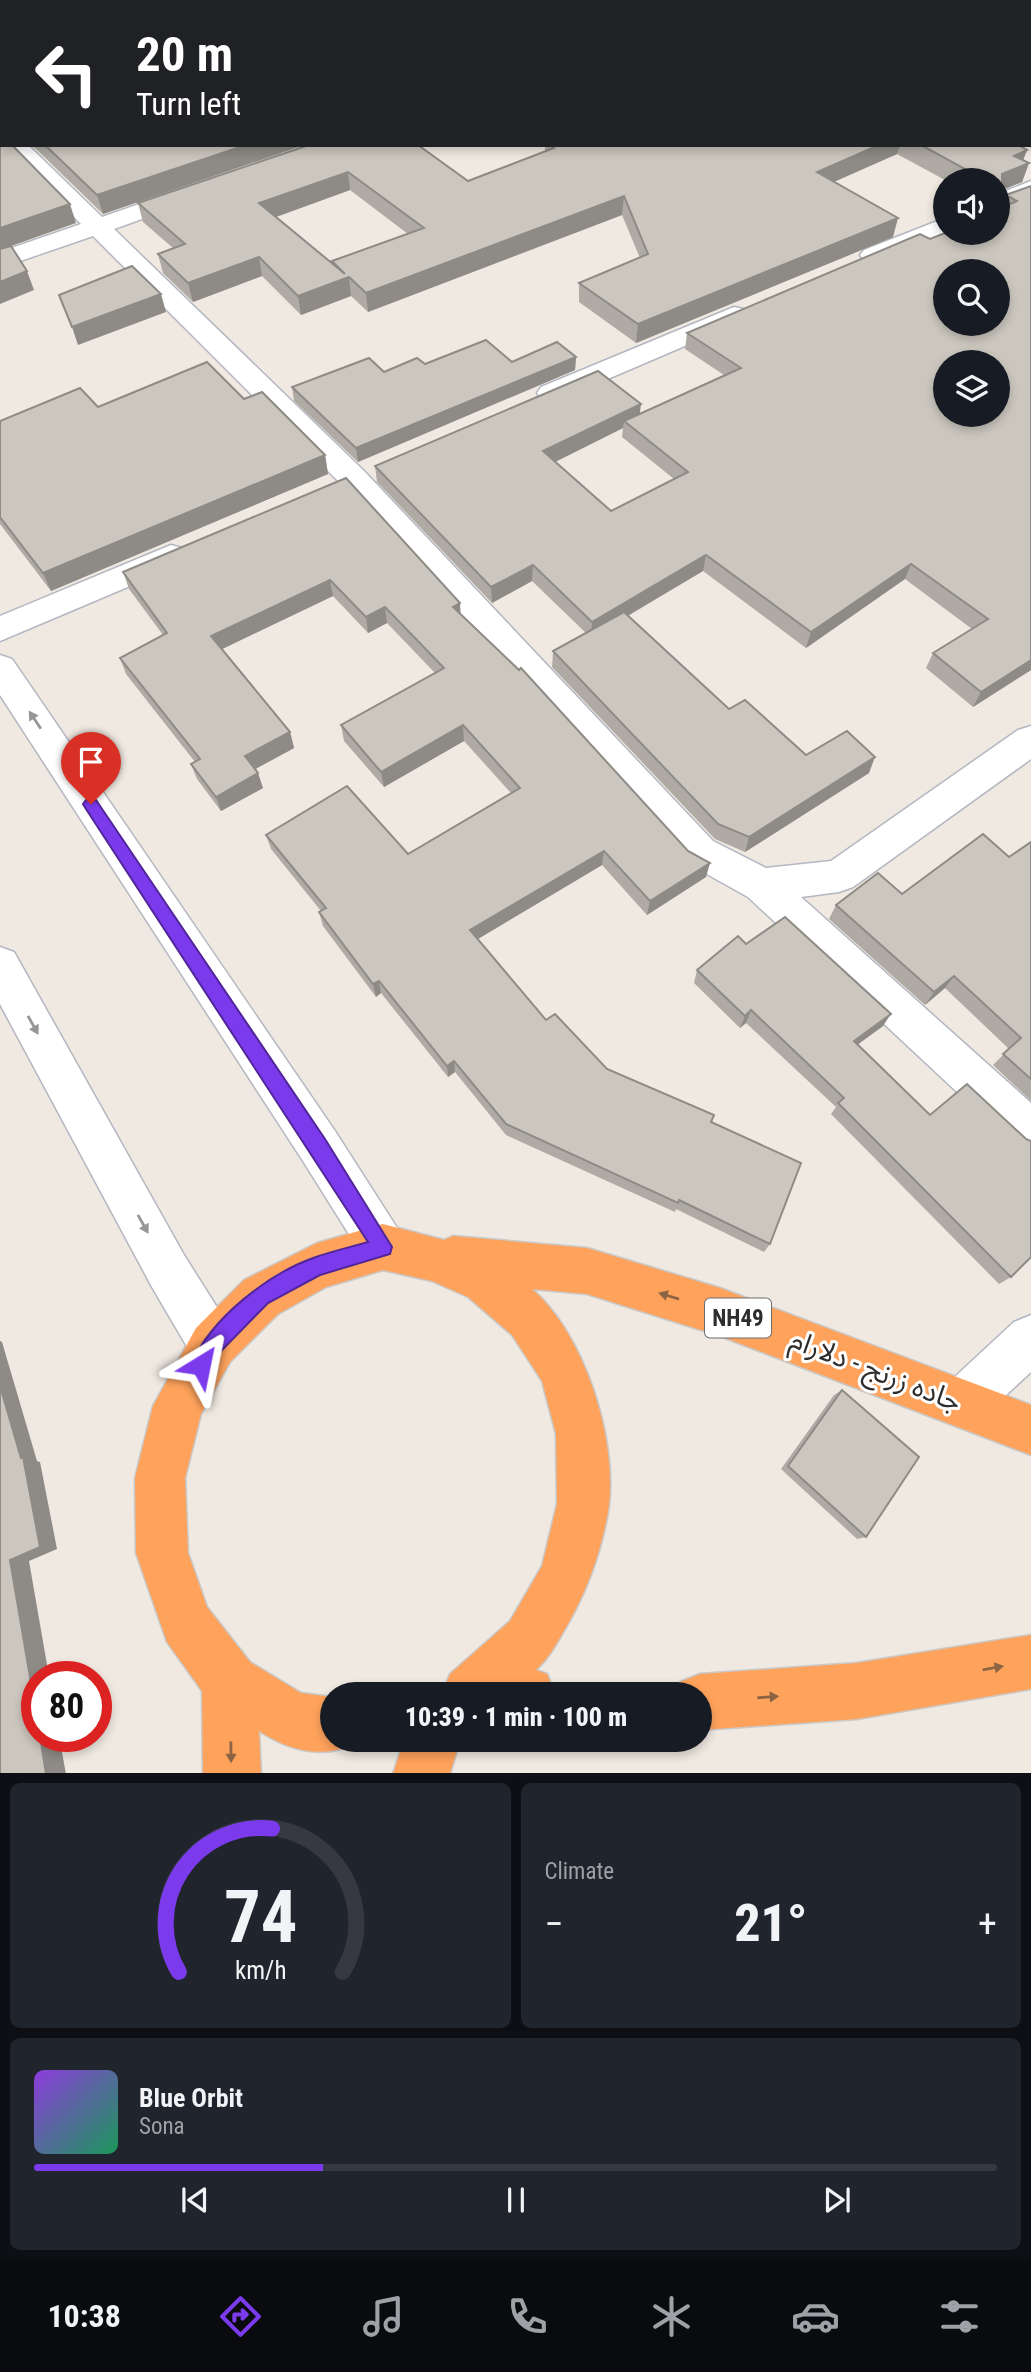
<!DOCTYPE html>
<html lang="en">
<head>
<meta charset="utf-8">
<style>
  body { margin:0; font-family:"Roboto Condensed","Noto Sans Arabic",sans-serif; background:#20242c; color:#f1f3f6; height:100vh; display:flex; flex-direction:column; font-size:26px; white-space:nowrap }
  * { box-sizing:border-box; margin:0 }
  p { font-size:23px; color:#9ea1a6 }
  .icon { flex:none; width:38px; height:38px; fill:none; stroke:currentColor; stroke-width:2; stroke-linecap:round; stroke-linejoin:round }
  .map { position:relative; height:1773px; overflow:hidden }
  .drawer { display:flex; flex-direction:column; gap:10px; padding:10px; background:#0d0f14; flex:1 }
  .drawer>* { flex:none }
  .hud { position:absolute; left:0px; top:0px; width:1032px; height:147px; box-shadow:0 4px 10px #0003; background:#202124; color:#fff; overflow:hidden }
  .tools { position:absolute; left:933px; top:168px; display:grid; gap:14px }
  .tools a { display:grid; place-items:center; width:77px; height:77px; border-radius:50%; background:#171b24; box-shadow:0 4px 10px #0003; font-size:35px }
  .speed { position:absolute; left:21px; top:1661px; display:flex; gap:14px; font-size:35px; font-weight:700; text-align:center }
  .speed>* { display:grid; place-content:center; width:91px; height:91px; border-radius:50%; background:#171b24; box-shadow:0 4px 10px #0003; line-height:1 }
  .speed .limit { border:10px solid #d22; background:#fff; color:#111 }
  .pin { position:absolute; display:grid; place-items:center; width:60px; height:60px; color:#fff; margin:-72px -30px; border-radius:50% 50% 50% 0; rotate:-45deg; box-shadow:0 0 7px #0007 }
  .pin .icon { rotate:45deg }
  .me { position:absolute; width:77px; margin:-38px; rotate:35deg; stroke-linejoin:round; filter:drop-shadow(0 0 5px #0008) }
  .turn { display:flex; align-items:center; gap:24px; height:147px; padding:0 21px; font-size:32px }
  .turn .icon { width:91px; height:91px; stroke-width:2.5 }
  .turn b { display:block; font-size:49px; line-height:60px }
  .big { font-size:52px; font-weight:800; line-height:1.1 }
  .drawer .card { flex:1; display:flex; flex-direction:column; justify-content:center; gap:10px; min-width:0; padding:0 24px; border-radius:10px; background:#20242c }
  .drawer .dial { align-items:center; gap:0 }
  .dial svg { height:182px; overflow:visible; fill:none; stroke:#363941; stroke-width:7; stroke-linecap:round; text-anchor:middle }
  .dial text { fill:#f1f3f6; stroke:none }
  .song { display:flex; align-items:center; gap:21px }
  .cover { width:84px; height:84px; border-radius:10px; background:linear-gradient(135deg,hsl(270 70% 55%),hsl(150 70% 35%)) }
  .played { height:7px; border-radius:4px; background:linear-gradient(90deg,#7c3aed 30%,#363941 30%) }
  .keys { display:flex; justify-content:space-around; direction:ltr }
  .heat { display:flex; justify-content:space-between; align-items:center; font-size:38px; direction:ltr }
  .drawer .tiles { flex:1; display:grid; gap:10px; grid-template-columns:1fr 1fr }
  .card:last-child { grid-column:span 2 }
  .trip { position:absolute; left:320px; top:1682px; width:392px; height:70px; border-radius:35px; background:#171b24; box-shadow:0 4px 10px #0003; font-weight:800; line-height:70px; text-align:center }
  .menu { display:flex; height:112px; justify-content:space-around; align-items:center; background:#090b0e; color:#9ea1a6 }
  .menu .icon { width:49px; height:49px }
  .menu .on { color:#7c3aed }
  .menu b { font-size:32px; color:#f1f3f6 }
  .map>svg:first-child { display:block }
</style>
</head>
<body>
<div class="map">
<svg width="1031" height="1774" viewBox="0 0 1031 1774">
  <rect width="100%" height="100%" fill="#efe9e1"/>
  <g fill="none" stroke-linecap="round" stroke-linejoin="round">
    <defs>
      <g id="street">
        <path d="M756,0H780L755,2Z"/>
        <path d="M4,145H28L102,217L182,189H198L202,194L198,199L114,229L364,471L713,841L766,868L831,861L1018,730L1031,726V759L853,887L839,892L801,897L1031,1103V1153L1016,1147L748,897L687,863L342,485L93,236L0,268V252L81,224Z"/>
        <path d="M1031,181V197L998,209V194Z"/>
        <path d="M945,218V233H948L882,260L873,263L864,260L860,255L864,250Z"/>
        <path d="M734,307L743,309L747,315L743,321L561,399L551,402L541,399L537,393L541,387Z"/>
        <path d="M171,545L182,548L187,556L182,564L0,641V616Z"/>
        <path d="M1031,1315V1372L979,1420L962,1428L945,1420L937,1403L945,1386L1014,1322Z"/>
      </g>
      <g id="secondary">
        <path d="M0,655L12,659L335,1131L399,1231L406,1247L399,1263L383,1270L367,1263L303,1161L0,695Z"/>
        <path d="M0,947L14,952L184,1255L230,1328L237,1345L230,1362L213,1369L196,1362L152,1287L0,1004Z"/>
      </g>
      <g id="highway">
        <path d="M383,1224L444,1240L453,1236L587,1248L720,1288L1031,1405V1455L720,1336L587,1294L532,1289C584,1334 617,1437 609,1505C603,1546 589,1586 569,1622C559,1639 551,1656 536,1670L547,1674L555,1694H442L450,1674L510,1621L542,1566L557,1504L556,1434L542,1381L512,1335L468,1297L432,1281L383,1270L326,1287L278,1314L230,1362L201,1414L185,1478L188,1553L207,1607L250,1662L301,1693L332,1697V1740H354L352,1745C319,1759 289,1750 259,1731L261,1774H203L202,1691L167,1642L136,1553L135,1478L153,1406L196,1328L244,1280L317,1243Z"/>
        <path d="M1031,1635V1689L857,1719L700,1730V1694H675L680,1682L700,1674L857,1663Z"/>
        <path d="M404,1740H460L450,1774H393Z"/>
      </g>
    </defs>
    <use href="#street" stroke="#b4b7c1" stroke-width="3"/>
    <use href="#secondary" stroke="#b4b7c1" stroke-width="3"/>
    <use href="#highway" stroke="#c9c9c9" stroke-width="3"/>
    <use href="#street" fill="#fff" fill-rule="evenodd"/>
    <use href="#secondary" fill="#fff" fill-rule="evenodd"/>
    <use href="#highway" fill="#ffa35c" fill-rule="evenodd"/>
  </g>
  <g fill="#afaba4" fill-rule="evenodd">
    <path d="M847,0H1031V90V2H851Z"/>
    <path d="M32,145H304L103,214Z"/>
    <path d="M309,145L468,181L545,151V145H1018L1023,160L1029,163L1022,182L1002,190L998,202V180H945L897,154L834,182L893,237L636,343L579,302V283L640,258L622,215L368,312L351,296L301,315L262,276L193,302L163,273L158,254L173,248L143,222L138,203ZM350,190L408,234L332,261V263L276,217Z"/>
    <path d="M1031,186V670L973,707L926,668L933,653L972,629L905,579L806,648L703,571L628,616L729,709L806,755L869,773L745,852L715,839L552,667L553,651L586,633L532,581L492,603L377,482L375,466L640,414L724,375L685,349L687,333L930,239L1001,208L1006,195ZM623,428L622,437L674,479L611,511L555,462Z"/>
    <path d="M576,357L575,370L358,462L294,401L292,387L425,364L512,362Z"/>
    <path d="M244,399L325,455L328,474L51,591L0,524V421L98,407Z"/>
    <path d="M346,478L461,614L706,877L647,915L602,865L478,939L546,1020L607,1069L711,1122L770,1244L764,1252L676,1209L675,1212L506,1135L455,1072L448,1077L381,993L376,997L323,926L319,912L321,911L271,849L266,835L408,854L511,793L464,741L384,787L344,741L341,725L435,673L387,623L368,633L333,596L222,649L290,732L294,748L255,769L263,788L221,811L197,779L191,764L195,762L126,674L120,658L163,635L129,589L123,572Z"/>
    <path d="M1031,842V1101L993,1065L1009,1049L945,988L925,1005L829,919L836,905L902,894L1009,857Z"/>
    <path d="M746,944L883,1026L857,1045L1011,1277L999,1284L831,1114L836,1107L746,1023L740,1028L694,983L697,970Z"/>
    <path d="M842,1390L866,1537L857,1539L781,1469L834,1395Z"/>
  </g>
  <g fill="#8e8b86">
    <path d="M246,145H304L103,214L97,195Z"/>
    <path d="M879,145H900L897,154L813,191L817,172Z"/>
    <path d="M1027,150L1021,166L1029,163L1022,182L1002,190V174L1014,156Z"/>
    <path d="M348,172L350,190L262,222L259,203Z"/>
    <path d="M624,196L622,215L368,312L366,293Z"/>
    <path d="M70,204L76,223L0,250V228Z"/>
    <path d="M898,218L893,237L636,343L638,324Z"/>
    <path d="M259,257L262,276L193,302L188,283Z"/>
    <path d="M27,271L34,290L0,304V282Z"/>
    <path d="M349,277L351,296L301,315L298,296Z"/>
    <path d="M161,294L166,312L78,345L72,327Z"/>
    <path d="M576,357L575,370L358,462L356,448Z"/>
    <path d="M641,404L639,420L624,421L623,428L543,468V451Z"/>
    <path d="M325,455L328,474L51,591L43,573Z"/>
    <path d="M706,555L703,571L591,637L592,622Z"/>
    <path d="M911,564L905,579L806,648L811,632Z"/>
    <path d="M533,565L532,581L492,603L491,587Z"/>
    <path d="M330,580L333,596L216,652L211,636Z"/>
    <path d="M460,603L461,619L453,607Z"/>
    <path d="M385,607L387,623L368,633L366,617Z"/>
    <path d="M1031,660V670L973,707L981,692Z"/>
    <path d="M463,725L464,741L384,787L381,772Z"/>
    <path d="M290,732L294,748L250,772L245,756Z"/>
    <path d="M875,757L869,773L745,852L749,837Z"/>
    <path d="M258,773L263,788L221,811L216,797Z"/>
    <path d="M604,851L602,865L471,943L470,930Z"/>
    <path d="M710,863L706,877L647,915L650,901Z"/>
    <path d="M954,976L945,988L925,1005L934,992Z"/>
    <path d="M379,981L381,993L376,997L373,984Z"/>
    <path d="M751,1010L746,1023L740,1028L745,1016Z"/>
    <path d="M891,1014L883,1026L846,1053L854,1041Z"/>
    <path d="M454,1061L455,1072L448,1077L447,1066Z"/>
    <path d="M0,1341L2,1342L37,1461L40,1462L57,1549L29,1561L49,1676H37V1718L10,1560L21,1458L0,1386Z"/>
    <path d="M40,1736H59L66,1774H46Z"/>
  </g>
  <g fill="#cbc7bf" stroke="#8e8b86" stroke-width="2" fill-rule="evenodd">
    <path d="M0,0H726L729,2H2V124H0Z"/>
    <path d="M888,0H1031V69V2H892Z"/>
    <path d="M0,133L2,134V145H12L70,204L0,228Z"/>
    <path d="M45,145H246L97,195Z"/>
    <path d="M309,145H418L468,181L554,148L550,145H879L817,172L898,218L638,324L579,283L648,254L624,196L366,293L349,277L298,296L259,257L188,283L158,254L185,244L138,203ZM348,172L424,228L332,261L345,274L259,203Z"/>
    <path d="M921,145H1018L1027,150L1014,156L1029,163L1002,174V189L998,187V180H985Z"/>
    <path d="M1031,186V660L981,692L933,653L988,619L911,564L811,632L706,555L592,622L533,565L491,587L375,466L598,371L641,404L543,451L611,511L688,472L624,421L741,368L687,333L920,234L930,239L945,233H998V209L1017,201L1006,195ZM945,271H998V324H945ZM945,362H998V415H945Z"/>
    <path d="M11,246L27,271L0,282V249Z"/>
    <path d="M132,266L161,294L72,327L59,295Z"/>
    <path d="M486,340L512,362L557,342L576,357L356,448L292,387L369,358L384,372L417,358L425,364Z"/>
    <path d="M207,362L244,399L262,392L325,455L43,573L0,517V421L80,388L98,407Z"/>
    <path d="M346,478L460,603L453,607L519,670L521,668L688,851L710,863L650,901L604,851L470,930L546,1020L555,1014L607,1069L714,1115L711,1122L801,1163L770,1244L679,1200L678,1203L506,1124L454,1061L447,1066L379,981L373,984L319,912L326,908L266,835L347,786L408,854L520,788L463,725L381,772L341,725L444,668L385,607L366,617L330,580L211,636L290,732L245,756L258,773L216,797L191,764L200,759L120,658L167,633L123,572Z"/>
    <path d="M624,612L729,709L745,700L806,755L847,731L875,757L749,837L718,824L553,651Z"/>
    <path d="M983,834L1009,857L1031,842V1079L1003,1054L1021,1038L954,976L934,992L836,905L878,873L902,894Z"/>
    <path d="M785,917L891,1014L854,1041L930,1115L967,1084L1026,1139L1031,1141V1257L1011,1277L838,1103L844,1098L751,1010L745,1016L697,970L738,936L746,944Z"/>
    <path d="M0,1386L21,1458L23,1457L40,1547L10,1560L37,1718V1736H40L46,1774H0Z"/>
    <path d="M842,1390L919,1457L866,1537L788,1466Z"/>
  </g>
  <defs><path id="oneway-solid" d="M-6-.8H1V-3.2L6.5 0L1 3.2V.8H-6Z" transform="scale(1.75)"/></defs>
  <g fill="#969696">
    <use href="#oneway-solid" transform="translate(35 720) rotate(-124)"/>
    <use href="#oneway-solid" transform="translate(33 1025) rotate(61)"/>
    <use href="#oneway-solid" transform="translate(143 1224) rotate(61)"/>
  </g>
  <g fill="#8c6343">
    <use href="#oneway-solid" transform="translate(669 1296) rotate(-163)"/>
    <use href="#oneway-solid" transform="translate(993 1668) rotate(-10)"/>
    <use href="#oneway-solid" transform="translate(768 1697) rotate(-4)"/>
    <use href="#oneway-solid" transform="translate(231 1752) rotate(89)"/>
  </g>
  <path fill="#7c3aed" stroke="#51269a" stroke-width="2" d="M91,798L96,800L325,1139L392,1247L390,1254L320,1275L268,1303L220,1352L208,1372L201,1375L194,1372L191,1365C211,1318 269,1273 316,1257C333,1251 351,1247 368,1242L86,809L83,804L86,800Z"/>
  <g text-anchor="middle" stroke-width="6" stroke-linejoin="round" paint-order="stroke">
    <rect fill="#fff" stroke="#6d6d6d" stroke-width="2" x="705" y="1298.5" width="66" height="39" rx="5"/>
    <g font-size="23" font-weight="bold" fill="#2e2e2e">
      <text x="738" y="1326">NH49</text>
    </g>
    <g font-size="28" fill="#2e2e2e" stroke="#fff">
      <text transform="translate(876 1370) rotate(21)" y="10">جاده زرنج - دلارام</text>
    </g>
  </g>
</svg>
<div class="tools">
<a><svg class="icon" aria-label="sound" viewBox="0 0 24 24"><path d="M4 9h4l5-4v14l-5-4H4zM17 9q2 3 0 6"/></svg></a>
<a><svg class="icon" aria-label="search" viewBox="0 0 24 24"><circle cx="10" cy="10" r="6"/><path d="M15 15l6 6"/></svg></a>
<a><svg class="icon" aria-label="layers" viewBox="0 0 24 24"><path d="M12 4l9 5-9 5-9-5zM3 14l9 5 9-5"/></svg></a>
</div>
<div class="speed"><div class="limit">80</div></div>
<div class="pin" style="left:91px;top:804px;background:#d93025"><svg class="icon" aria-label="arrive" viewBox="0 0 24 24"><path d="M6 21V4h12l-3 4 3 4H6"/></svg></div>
<svg class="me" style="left:201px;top:1365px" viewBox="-20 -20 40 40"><path d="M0-17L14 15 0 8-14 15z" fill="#7c3aed" stroke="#fff" stroke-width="4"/></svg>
<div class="trip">10:39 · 1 min · 100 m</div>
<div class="hud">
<div class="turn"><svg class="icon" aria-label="left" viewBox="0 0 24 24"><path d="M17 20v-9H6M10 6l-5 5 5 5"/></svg><div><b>20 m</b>Turn left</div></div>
</div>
</div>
<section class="drawer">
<div class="tiles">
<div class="card dial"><svg viewBox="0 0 100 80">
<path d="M14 69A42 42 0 1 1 86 69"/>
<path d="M14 69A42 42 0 0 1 55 6" stroke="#7c3aed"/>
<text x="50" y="56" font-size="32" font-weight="700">74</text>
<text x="50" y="72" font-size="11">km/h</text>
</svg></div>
<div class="card"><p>Climate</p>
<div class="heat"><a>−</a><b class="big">21°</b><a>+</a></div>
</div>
<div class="card">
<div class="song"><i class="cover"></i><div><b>Blue Orbit</b><p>Sona</p></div></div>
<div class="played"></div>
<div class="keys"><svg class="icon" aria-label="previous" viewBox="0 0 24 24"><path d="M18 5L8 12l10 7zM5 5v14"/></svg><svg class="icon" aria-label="pause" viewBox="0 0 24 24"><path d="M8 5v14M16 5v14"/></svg><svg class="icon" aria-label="next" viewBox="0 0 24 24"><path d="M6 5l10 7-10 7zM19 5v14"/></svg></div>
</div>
</div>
</section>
<nav class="menu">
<b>10:38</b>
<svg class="icon on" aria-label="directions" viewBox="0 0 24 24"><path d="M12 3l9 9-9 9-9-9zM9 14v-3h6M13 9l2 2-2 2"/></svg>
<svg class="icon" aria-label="music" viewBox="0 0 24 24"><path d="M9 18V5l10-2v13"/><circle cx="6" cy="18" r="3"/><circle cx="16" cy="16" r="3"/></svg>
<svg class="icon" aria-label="phone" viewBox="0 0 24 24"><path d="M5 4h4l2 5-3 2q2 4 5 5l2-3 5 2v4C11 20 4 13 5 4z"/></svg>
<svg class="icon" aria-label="climate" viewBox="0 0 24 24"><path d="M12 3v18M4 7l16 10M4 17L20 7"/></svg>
<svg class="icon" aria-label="car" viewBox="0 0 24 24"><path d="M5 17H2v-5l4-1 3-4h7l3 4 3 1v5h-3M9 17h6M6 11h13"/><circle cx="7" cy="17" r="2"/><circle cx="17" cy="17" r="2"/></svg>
<svg class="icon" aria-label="filters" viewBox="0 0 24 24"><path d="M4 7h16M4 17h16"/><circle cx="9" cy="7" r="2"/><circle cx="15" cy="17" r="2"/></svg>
</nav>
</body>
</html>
